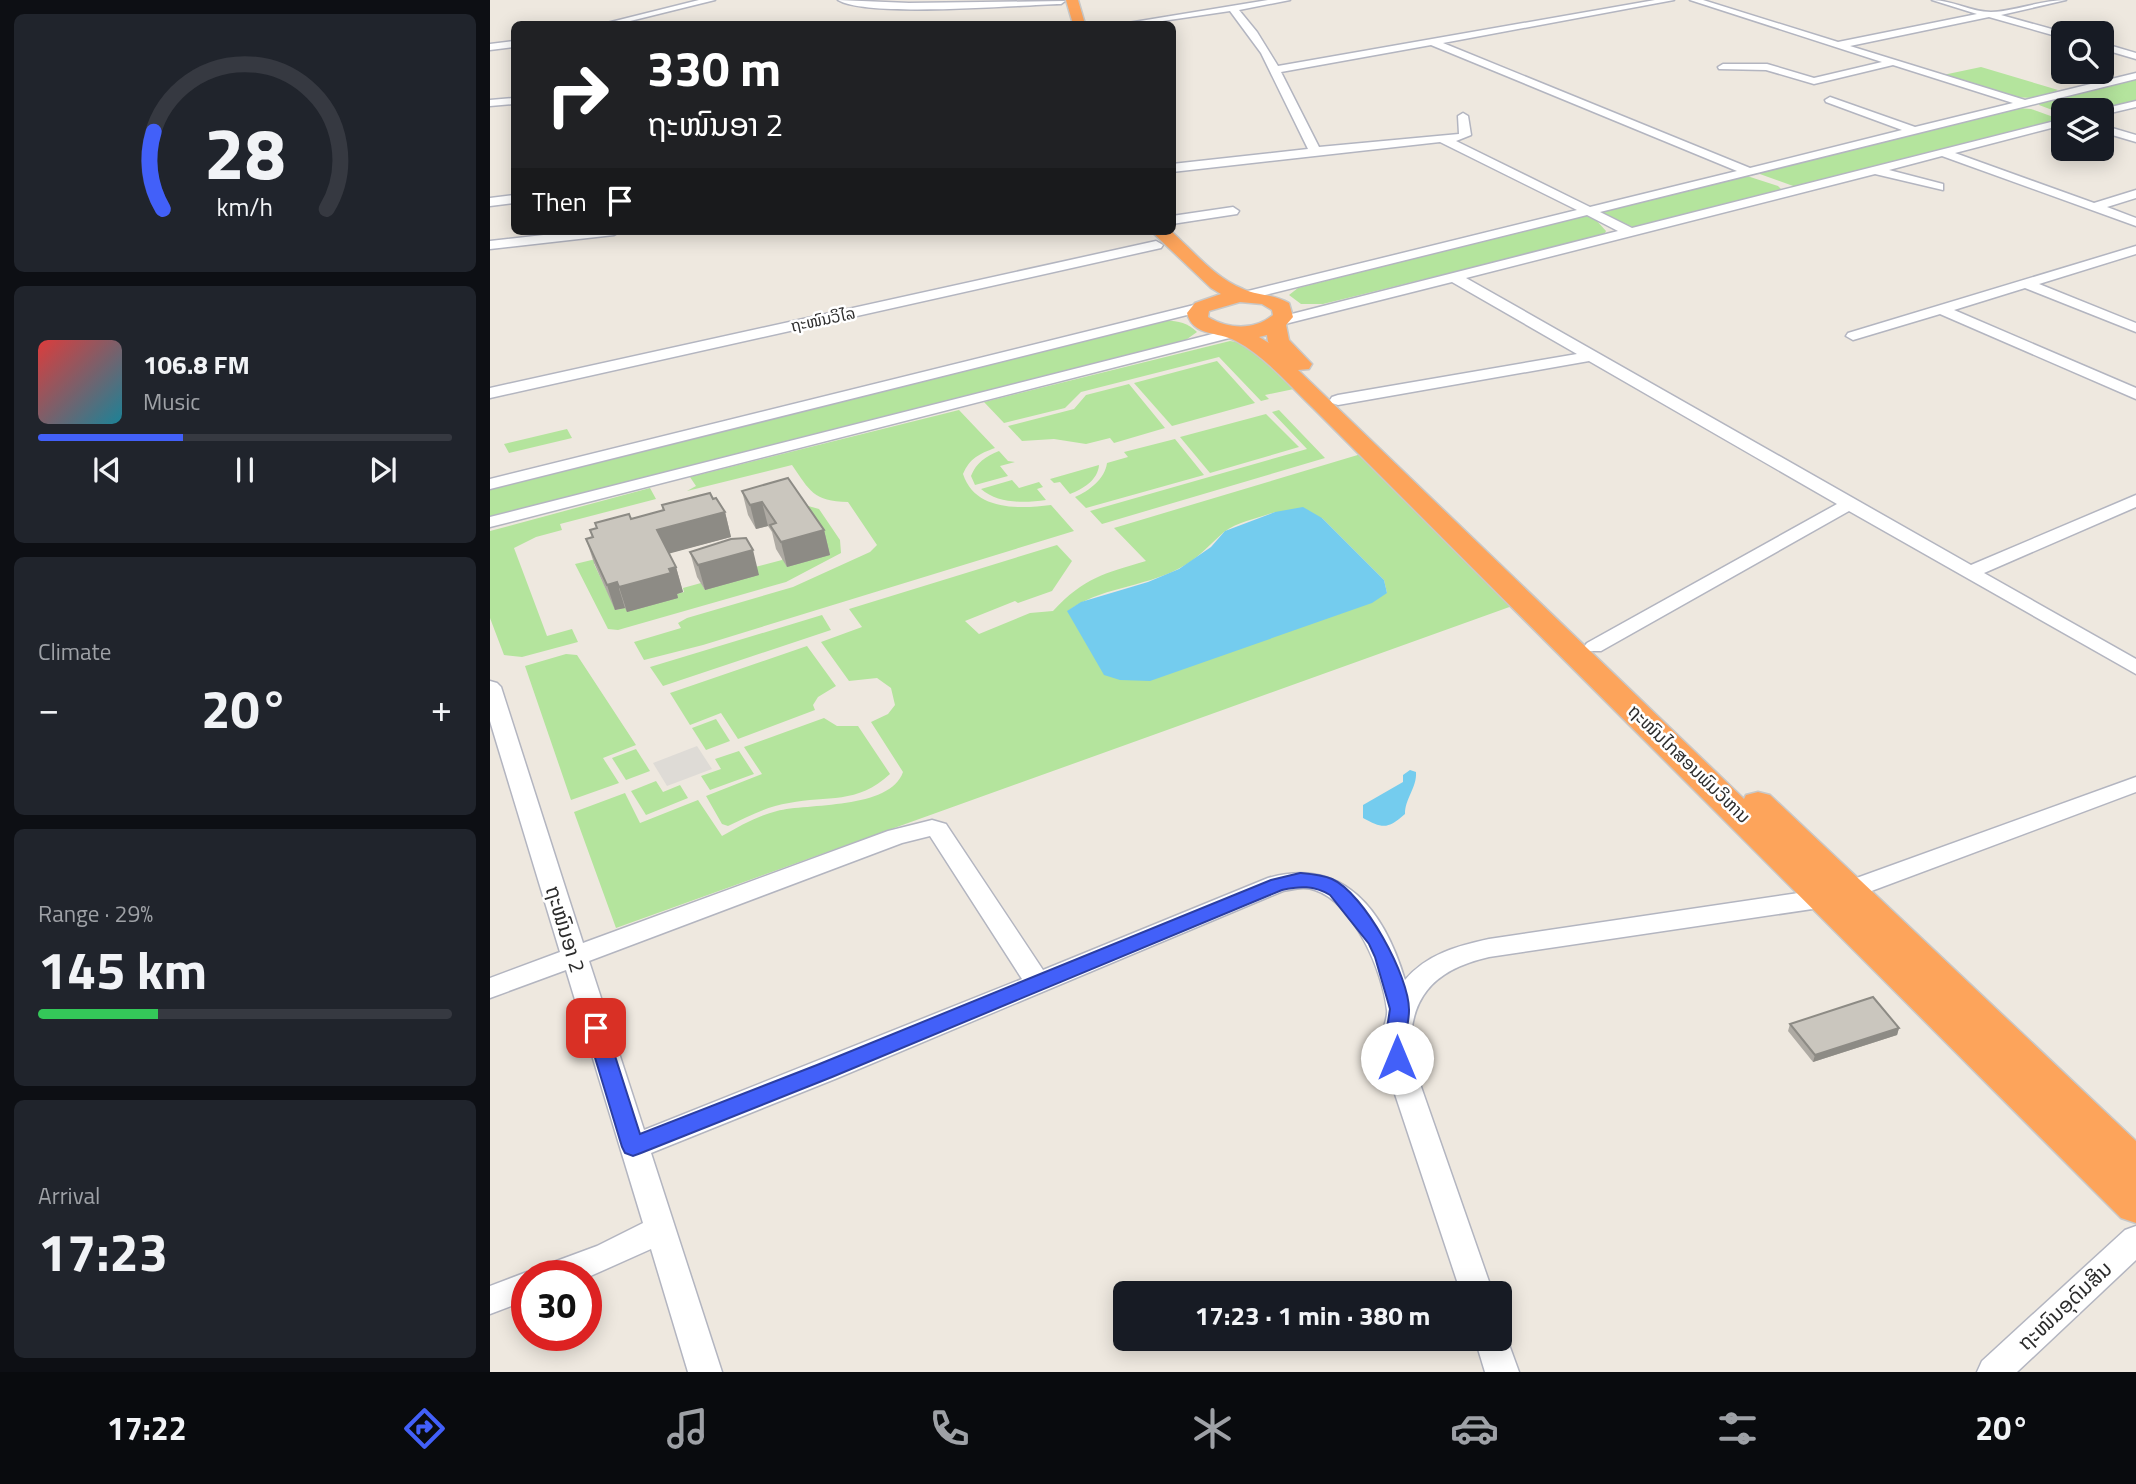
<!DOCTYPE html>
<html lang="en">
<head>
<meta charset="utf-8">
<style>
  body { margin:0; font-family:"Titillium Web","Noto Sans Lao",sans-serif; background:#20242c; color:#f1f3f6; height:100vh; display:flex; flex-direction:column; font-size:26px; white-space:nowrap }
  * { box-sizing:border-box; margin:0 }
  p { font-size:23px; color:#9ea1a6 }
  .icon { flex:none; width:38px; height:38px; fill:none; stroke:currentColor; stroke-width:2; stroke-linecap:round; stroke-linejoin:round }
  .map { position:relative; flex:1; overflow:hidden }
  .panel { display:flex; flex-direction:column; gap:14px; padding:14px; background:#0d0f14; width:490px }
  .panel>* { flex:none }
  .banner { position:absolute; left:21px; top:21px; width:665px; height:214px; border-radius:10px; box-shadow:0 4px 18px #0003; background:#202124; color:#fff; overflow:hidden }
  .controls { position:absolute; left:1561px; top:21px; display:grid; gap:14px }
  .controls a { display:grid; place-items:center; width:63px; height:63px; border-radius:10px; background:#171b24; box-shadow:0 4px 18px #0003; font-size:35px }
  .speed { position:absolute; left:21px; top:1260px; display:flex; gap:14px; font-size:35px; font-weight:700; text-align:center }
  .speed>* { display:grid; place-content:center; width:91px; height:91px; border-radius:50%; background:#171b24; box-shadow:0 4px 18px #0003; line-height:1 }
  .speed .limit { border:10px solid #d22; background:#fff; color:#111 }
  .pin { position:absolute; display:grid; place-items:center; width:60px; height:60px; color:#fff; margin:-30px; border-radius:14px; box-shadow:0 4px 10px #0006 }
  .me { position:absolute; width:77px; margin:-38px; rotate:0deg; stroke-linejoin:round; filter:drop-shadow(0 0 5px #0008) }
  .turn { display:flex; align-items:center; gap:24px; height:147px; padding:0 21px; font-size:32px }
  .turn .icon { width:91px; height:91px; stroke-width:2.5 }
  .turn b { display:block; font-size:49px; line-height:60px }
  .then { display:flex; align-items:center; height:66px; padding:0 21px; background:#0003; gap:14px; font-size:26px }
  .big { font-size:52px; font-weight:700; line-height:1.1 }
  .panel .widget { flex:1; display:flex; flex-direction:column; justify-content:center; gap:10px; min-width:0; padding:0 24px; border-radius:10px; background:#20242c }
  .panel .dial { align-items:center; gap:0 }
  .dial svg { height:182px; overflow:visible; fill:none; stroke:#363941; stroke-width:7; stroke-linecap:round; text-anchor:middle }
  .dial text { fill:#f1f3f6; stroke:none }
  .song { display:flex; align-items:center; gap:21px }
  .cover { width:84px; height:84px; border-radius:10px; background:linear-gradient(135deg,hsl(0 70% 55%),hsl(190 70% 35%)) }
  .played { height:7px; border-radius:4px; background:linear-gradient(90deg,#4260f9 35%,#363941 35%) }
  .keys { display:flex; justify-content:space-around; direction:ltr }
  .heat { display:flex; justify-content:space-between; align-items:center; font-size:38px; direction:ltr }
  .charge { height:10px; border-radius:5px; background:linear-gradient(90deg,#34c759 29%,#363941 0) }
  .trip { position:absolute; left:623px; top:1281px; width:399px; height:70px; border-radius:10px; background:#171b24; box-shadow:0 4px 18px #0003; font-weight:700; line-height:70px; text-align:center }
  .menu { display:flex; height:112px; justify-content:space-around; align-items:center; background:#090b0e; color:#9ea1a6 }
  .menu .icon { width:49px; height:49px }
  .menu .selected { color:#4260f9 }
  .menu b { font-size:32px; color:#f1f3f6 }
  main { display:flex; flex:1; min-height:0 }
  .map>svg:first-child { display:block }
</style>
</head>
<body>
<main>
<section class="panel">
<div class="widget dial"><svg viewBox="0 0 100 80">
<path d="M14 69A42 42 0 1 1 86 69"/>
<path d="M14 69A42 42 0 0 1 10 35" stroke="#4260f9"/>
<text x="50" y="56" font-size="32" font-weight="700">28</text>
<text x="50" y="72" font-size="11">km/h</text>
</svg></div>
<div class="widget">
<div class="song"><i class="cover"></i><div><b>106.8 FM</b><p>Music</p></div></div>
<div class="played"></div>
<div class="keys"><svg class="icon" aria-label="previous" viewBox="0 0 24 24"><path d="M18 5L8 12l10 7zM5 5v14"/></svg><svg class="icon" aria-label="pause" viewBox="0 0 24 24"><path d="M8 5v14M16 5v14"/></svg><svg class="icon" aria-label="next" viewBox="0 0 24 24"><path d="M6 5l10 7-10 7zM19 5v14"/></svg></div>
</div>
<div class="widget"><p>Climate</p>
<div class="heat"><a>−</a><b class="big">20°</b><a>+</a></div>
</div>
<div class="widget"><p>Range · 29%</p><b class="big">145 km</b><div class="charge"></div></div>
<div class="widget"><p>Arrival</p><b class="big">17:23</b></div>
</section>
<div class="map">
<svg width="1646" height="1372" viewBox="0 0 1646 1372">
  <rect width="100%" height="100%" fill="#eee8df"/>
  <g fill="#b4e49d" fill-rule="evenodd">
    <path d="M1491,67L1568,90C1533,110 1489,86 1453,75Z"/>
    <path d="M1646,79V102L1612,110H1573V114L1549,105L1550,103Z"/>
    <path d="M1528,108L1541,109L1569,119L1568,122L1306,187L1267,173Z"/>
    <path d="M1254,175L1288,186L1293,191L1145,228L1107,211Z"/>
    <path d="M1094,215L1106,220L1116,231L1114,235L833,304H811L799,295L808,288Z"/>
    <path d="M668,321C684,320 696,321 707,332L693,342L0,519V486Z"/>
    <path d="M740,341L758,344L804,389L775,395L779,399L771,401L729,357L591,392L575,408L514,423L494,402Z"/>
    <path d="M727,361L765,403L682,426L644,383Z"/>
    <path d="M639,384L675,428L624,443L620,438L596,444L564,439L532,441L518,426L584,409L596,395Z"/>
    <path d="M469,410L505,448C489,454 480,458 473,474C485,511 529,509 561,505L584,531L213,645L154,660L144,642L191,628L188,623L197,618L303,587L380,552L387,545L358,502C323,501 320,491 302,465L197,491L206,486L200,477Z"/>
    <path d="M789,410L835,458L612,524L600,511L817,449L782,412Z"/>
    <path d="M776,414L809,447L720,473L690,437Z"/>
    <path d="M77,429L82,438L19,453L14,444Z"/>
    <path d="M685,439L714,475L596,508L585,497C599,491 615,479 617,463L638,457L634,452Z"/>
    <path d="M509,451L518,461L525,462L510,466L518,476L485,485L481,476C486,463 496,456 509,451Z"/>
    <path d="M871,454L1025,605L126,928L84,812L135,793L150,823L208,800L232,836C250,826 267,816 287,811C317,803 400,810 413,772L381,722L398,714L405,705L401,688L387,678L359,681L331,642L372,627L359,609L567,545L582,561L562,591L528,603L525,601L475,621L489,634L540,613L563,611C595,577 613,574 656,561L624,528ZM785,512L832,518L894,580L897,593L578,611C608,588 654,587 688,569C707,560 719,545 734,532C747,522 769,518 785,512Z"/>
    <path d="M609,465C608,480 593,489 580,494L570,482L564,483L560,479Z"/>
    <path d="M522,480L529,488L549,482L553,487L547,489L556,500C535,503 508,504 491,489Z"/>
    <path d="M160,488L166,499L70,524L72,530L46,537L24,548L57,636L82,629L88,642L32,657L14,655L0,618V531Z"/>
    <path d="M304,502L329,509L350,540L351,553L296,582L128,630L118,629L85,564L110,558L104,564L126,610L194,592L193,588L211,583L215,590L265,567L292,560Z"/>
    <path d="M332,615L341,630L173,686L160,667Z"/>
    <path d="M317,646L346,686L328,697L323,705L325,710L248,739L231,713L200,725L180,693Z"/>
    <path d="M76,654L87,655L146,745L113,758L129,783L81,800L35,666Z"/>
    <path d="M334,718L347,726H368L400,774C367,805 338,795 299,803C277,806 258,817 238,826L232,824L216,796L272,774L254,747Z"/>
    <path d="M226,719L240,741L216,750L202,728Z"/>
    <path d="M146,749L160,771L136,780L122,758Z"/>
    <path d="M249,751L264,774L220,790L211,776L231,769L225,759Z"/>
    <path d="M166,781L173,792L190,785L198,798L156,815L141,791Z"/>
  </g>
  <path fill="#dedbd6" d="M207,746L222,769L177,786L163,763Z"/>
  <g fill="#74ccee">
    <path d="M813,507L832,518L894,580L897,593L882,603L660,681L630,680L614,675L577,611L591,602L658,582L689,569L721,547L735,531L785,512Z"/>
    <path d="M920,770L926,772C927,788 915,798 915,814C898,829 893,829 873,818V805L913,782V775Z"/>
  </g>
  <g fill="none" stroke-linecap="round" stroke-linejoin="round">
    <defs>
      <g id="minor">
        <path d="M209,0H225L128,24H113Z"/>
        <path d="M348,0L419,3L575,1L571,4C528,5 377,18 348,0Z"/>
        <path d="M778,0H800L749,10L767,32L788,66L1165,0H1184L953,43L1260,168L1412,130L1336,102L1335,100L1340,97L1425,127L1523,103L1403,65L1324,84L1276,70L1229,69L1228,67L1233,64H1277L1324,78L1392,62L1200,0H1213L1348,42L1487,14L1442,0C1462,0 1481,12 1501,12C1526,11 1551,0 1576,0L1511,15L1576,33H1573V38L1499,17L1360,46L1535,100L1646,73V79L1110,212L1142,228L1573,119V125L1465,153L1604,203L1646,190V198L1617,207L1646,218V226L1452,156L1399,170L1453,184V190L1385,174L976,278L1481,565L1646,495V507L1494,573L1646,659V674L1359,511L1111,651H1097L1094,647L1097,643L1347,504L1099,361L848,405L842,403L840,400L842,397L848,395L1087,354L962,282L791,325L786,324L784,321L786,318L1128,231L1097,215L755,300L750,299V293L1087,210L950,142L682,172V164L818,149L771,53L740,11L652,24H632ZM941,45L1247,171L1100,207L966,141L981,135L978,116L973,113L968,116L969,134L829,147L791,72Z"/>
        <path d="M24,41V47L0,50V44Z"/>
        <path d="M1612,43L1646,53V59L1612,49Z"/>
        <path d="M24,98V104L0,106V100Z"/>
        <path d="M1646,101V107L1612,115V110H1608Z"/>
        <path d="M1612,125L1646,135V142L1612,132Z"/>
        <path d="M24,195V203L0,206V198Z"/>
        <path d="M743,207L749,211L747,214L682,224V216Z"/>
        <path d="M89,231H131L124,235L0,249V241Z"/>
        <path d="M666,241L673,245L671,248L0,398V388Z"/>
        <path d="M1646,246V254L1549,284L1646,323V332L1535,288L1464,310L1646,388V399L1450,314L1363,340L1356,336L1358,333Z"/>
        <path d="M712,303L717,304L719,307L717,310L0,489V479Z"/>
        <path d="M746,328L753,332L751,335L0,527V517Z"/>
        <path d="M0,681L7,683L11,687L93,943L398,831L442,820L456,824L553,970L778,878C855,856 895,913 915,980C937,954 967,946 999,939L1336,889L1345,892L1348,898L1345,904L1336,907L999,957C942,970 917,999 921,1058L1003,1293H971L893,1058C893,1049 892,1040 893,1031C894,1025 898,1016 897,1010C893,972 864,903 825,890C815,886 803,889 793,891L345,1079L161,1153L232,1372H198L161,1249L96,1278V1276H48L53,1266L107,1246L153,1223L76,970L0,998V978L70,952L0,721ZM440,836L532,979L154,1130L99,961L412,843Z"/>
        <path d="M1646,777V792L1368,896L1359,899L1350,896L1347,890L1350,884Z"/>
        <path d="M1646,1226V1260L1527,1372H1487L1492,1361L1635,1230Z"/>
        <path d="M37,1272L48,1276H37V1300L0,1314V1286Z"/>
        <path d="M1010,1327L1017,1339L1029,1372H995L985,1339H1010Z"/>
      </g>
      <g id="highway">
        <path d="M576,0H588L595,24H583Z"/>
        <path d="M661,231H681C703,251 725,278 753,289C768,296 780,293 799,303L803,317L796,325L799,340L822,364L819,369L808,370L1254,799L1256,795L1268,792L1280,795L1646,1141V1223L1631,1218L824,409C800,386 776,357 746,341C728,331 703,337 697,313L705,303L731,294L721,288ZM750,302L772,304L782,310L783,315C764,331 738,329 718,317L719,311ZM777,335L778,342L779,343L769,337Z"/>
      </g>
    </defs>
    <use href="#minor" stroke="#b3b5c0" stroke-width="3"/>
    <use href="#highway" stroke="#c8c8c8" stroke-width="3"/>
    <use href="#minor" fill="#fff" fill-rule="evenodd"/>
    <use href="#highway" fill="#fda45b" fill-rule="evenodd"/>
  </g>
  <g fill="#aeaaa3">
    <path d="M252,491L334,530L340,555L297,567L286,549L282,532L278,526L266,529L258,515Z"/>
    <path d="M223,499L235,512L241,537L179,553L186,567L193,592L187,594L188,598L137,612L135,608L125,610L104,563L96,539L102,537L100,530L106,528L105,523L141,519L173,511L172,505Z"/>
    <path d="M200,552L269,575L215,590L207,577Z"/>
    <path d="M1300,1024L1409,1028L1407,1035L1323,1062L1298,1031Z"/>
  </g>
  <g fill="#8d8b85">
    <path d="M272,502L278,526L266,529L260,505Z"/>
    <path d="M235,512L241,537L174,555L167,530Z"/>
    <path d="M334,530L340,555L297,567L291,542Z"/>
    <path d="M263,550L269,575L215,590L208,565Z"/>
    <path d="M186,567L193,592L187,594L188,598L137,612L129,587Z"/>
    <path d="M127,582L135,608L125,610L117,585Z"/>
    <path d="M1409,1028L1407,1035L1323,1062L1325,1055Z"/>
  </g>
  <g fill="#cac6be" stroke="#8d8b85" stroke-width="2">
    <path d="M298,478L334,530L291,542L280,525L286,523L272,502L260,505L252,491Z"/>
    <path d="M220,493L223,499L226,498L235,512L167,530L186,567L179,569L181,573L129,587L127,582L117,585L96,539L103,537L100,530L107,528L105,523L139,514L141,519L174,510L172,505Z"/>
    <path d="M256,538L263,550L208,565L200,552L241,539Z"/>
    <path d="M1383,997L1409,1028L1325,1055L1300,1024Z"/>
  </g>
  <path fill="#4260f9" stroke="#2b3ea2" stroke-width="2" d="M810,873C821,874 833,875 842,879C874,893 920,977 919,1011C919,1020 916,1029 916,1038C915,1047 919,1055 914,1064L907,1066L900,1064L895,1041L900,1009L885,957L879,944L840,895C824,885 809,886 792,890L342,1077L151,1153L143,1156L135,1153L132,1147L96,1028L99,1023L106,1021L113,1023L116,1028L150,1134L327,1065L781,880Z"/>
  <g text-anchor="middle" stroke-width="5" stroke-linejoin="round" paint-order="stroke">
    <g font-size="16" fill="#2d2d2d" stroke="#fff">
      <text transform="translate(333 319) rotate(-12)" y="6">ຖະໜົນວິໄລ</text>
    </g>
    <g font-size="18" fill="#2d2d2d" stroke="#fff">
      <text transform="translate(1199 764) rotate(44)" y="6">ຖະໜົນໄກສອນພົມວິຫານ</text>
    </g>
    <g font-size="21" fill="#2d2d2d" stroke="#fff">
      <text transform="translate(75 929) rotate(73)" y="7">ຖະໜົນອາ 2</text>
      <text transform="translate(1575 1306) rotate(-43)" y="7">ຖະໜົນອຸດົມສິນ</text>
    </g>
  </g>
</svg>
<div class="controls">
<a><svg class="icon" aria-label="search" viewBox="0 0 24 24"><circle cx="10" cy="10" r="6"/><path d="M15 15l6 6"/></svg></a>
<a><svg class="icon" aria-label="layers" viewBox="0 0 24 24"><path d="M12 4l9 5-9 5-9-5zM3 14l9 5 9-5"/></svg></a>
</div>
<div class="speed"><div class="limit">30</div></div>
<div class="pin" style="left:106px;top:1028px;background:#d93025"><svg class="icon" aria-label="arrive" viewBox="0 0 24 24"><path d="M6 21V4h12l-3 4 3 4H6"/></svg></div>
<svg class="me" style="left:907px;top:1058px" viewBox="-20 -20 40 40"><circle r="19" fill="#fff"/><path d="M0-13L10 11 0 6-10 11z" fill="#4260f9"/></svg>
<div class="trip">17:23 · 1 min · 380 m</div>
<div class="banner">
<div class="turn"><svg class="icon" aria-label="right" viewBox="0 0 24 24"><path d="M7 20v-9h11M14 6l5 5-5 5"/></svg><div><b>330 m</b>ຖະໜົນອາ 2</div></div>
<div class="then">Then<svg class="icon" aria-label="arrive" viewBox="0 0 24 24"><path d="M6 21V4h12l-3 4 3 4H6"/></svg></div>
</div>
</div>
</main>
<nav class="menu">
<b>17:22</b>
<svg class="icon selected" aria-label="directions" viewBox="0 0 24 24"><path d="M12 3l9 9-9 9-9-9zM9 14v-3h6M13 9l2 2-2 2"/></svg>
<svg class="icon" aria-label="music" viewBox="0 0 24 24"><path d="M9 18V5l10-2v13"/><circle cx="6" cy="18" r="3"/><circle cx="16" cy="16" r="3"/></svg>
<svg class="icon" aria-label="phone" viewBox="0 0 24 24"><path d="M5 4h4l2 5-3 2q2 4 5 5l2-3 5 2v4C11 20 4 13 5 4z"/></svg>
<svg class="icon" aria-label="climate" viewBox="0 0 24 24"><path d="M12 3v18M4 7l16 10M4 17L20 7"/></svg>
<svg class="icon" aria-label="car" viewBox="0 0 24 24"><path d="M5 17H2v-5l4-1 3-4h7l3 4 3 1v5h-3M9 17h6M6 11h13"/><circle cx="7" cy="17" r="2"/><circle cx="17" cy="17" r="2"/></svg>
<svg class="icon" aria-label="filters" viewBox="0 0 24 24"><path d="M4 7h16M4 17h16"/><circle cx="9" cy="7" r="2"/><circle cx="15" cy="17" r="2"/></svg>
<b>20°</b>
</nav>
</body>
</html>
